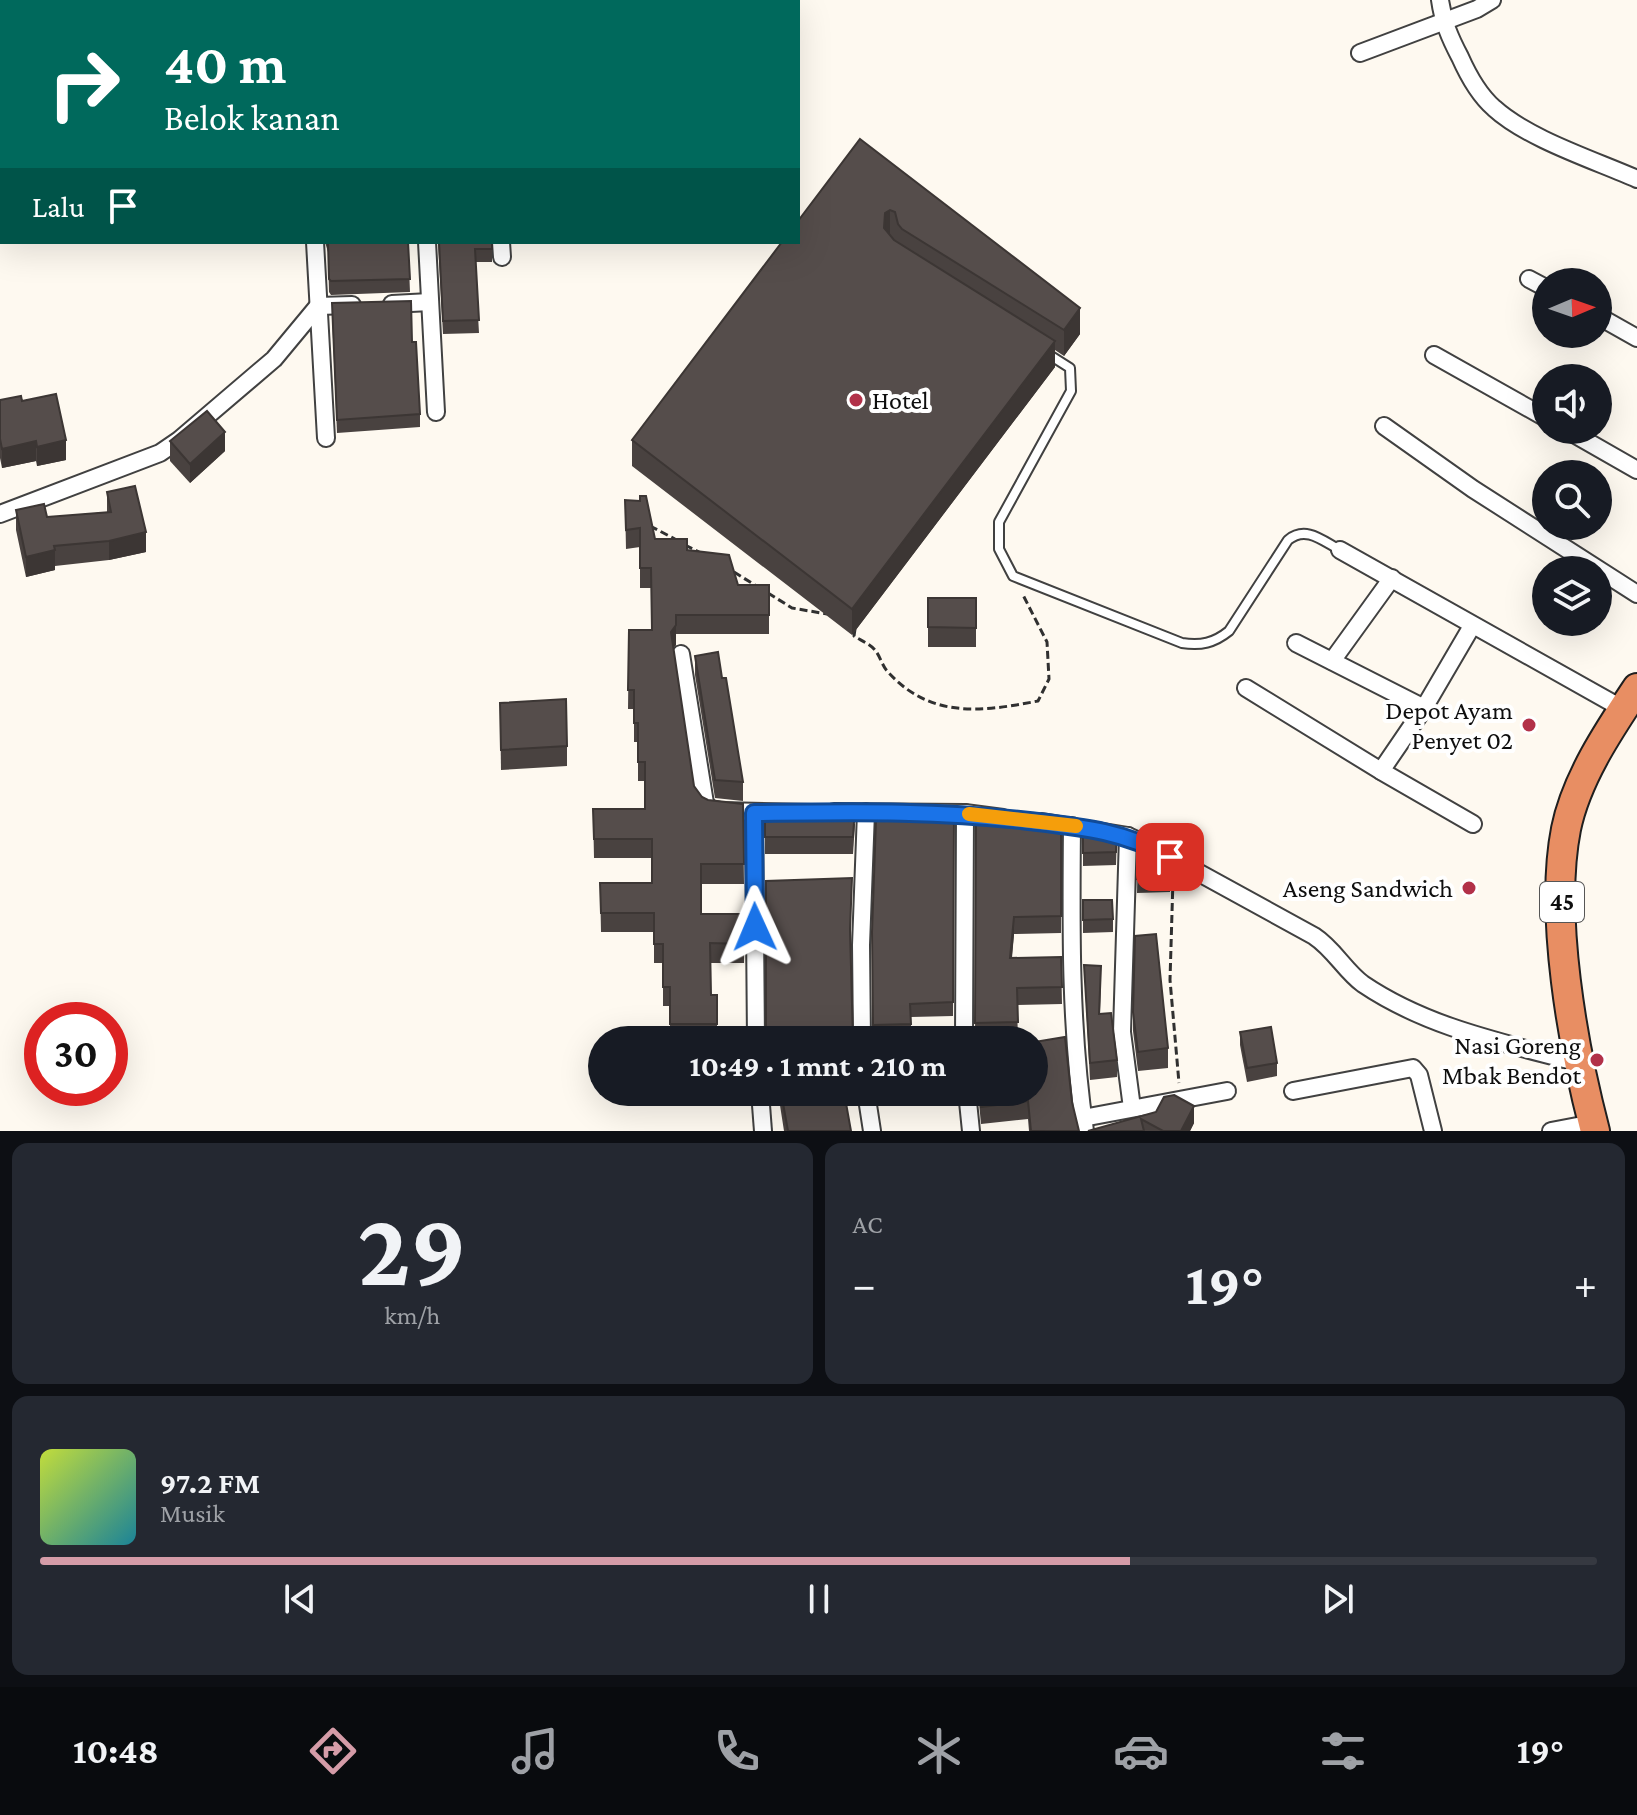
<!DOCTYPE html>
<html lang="id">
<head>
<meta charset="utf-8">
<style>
  body { margin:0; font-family:"Crimson Pro",serif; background:#242831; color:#f1f3f6; height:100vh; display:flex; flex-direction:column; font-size:30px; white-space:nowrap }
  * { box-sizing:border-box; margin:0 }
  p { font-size:26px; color:#9ea1a6 }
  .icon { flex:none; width:44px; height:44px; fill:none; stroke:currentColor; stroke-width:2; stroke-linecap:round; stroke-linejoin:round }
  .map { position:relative; height:1131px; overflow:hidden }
  .panel { display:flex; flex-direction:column; gap:12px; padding:12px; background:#0d0f14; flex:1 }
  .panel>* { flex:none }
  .guide { position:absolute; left:0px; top:0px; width:800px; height:244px; box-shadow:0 8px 32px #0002; background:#00695c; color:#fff; overflow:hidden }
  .needle { width:52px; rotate:88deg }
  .buttons { position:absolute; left:1532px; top:268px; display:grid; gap:16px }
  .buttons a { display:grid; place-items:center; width:80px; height:80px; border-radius:50%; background:#171b24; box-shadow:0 8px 32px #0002; font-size:40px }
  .speed { position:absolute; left:24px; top:1002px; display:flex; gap:16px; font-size:40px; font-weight:700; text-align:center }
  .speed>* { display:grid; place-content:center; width:104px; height:104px; border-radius:50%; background:#171b24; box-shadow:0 8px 32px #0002; line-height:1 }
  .speed .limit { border:12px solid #d22; background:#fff; color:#111 }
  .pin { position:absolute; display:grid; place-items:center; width:68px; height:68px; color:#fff; margin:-34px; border-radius:16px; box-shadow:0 4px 12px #0006 }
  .me { position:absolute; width:88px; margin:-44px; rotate:359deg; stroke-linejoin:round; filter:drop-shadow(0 0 6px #0008) }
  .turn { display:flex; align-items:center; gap:28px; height:168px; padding:0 32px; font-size:36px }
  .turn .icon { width:104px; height:104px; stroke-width:2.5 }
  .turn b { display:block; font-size:56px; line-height:68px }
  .then { display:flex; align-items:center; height:76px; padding:0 32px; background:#0003; gap:16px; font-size:30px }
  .big { font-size:60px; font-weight:700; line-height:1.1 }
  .panel .widget { flex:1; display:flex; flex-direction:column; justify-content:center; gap:12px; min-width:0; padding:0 28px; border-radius:16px; background:#242831 }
  .panel .dial { align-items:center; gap:0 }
  .dial b { font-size:104px; line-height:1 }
  .song { display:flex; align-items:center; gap:24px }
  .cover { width:96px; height:96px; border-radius:12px; background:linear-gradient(135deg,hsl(70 70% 55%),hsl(190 70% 35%)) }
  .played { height:8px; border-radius:4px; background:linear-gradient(90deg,#d59ca8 70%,#363941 70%) }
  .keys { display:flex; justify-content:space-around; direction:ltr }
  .heat { display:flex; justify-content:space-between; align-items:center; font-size:44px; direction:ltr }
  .panel .tiles { flex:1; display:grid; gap:12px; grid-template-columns:1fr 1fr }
  .widget:last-child { grid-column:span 2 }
  .trip { position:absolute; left:588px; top:1026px; width:460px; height:80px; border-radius:40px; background:#171b24; box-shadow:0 8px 32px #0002; font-weight:700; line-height:80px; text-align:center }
  .tabs { display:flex; height:128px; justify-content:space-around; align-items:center; background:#090b0e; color:#9ea1a6 }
  .tabs .icon { width:56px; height:56px }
  .tabs .current { color:#d59ca8 }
  .tabs b { font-size:36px; color:#f1f3f6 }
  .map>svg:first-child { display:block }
</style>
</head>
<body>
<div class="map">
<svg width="1637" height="1131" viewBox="0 0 1637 1131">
  <rect width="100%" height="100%" fill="#fef9f0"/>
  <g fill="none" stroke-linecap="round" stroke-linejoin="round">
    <defs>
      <path id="lane" d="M1048,354L1070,368L1071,391L999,522V549L1013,576L1182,643C1201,646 1214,643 1229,631L1288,540C1306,525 1323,541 1340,550"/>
      <g id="street">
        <path d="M149,0V2"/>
        <path d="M421,0V2"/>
        <path d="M1440,0C1443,22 1450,38 1460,57C1468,75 1479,95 1494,108C1528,139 1594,160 1637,179"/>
        <path d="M1360,53L1477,9L1492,0"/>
        <path d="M315,242L326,438"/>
        <path d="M427,242L436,412"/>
        <path d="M501,242L502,257"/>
        <path d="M1529,279L1546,288"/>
        <path d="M392,304L430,302"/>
        <path d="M1598,316L1637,338"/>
        <path d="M1434,355L1546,418"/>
        <path d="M1384,426L1473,489L1637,594"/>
        <path d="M1567,430L1637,470"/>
        <path d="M0,514L160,453L179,440L274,359L318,306L352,305"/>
        <path d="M1340,550L1623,709"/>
        <path d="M1296,643L1424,708"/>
        <path d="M681,654L705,803L710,809L721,811L811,813"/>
        <path d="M1332,661L1392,578"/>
        <path d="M1246,688L1381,771L1473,824"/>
        <path d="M1381,771L1424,708L1472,626"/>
        <path d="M834,812L965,813L1003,818"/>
        <path d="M754,813L756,1040"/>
        <path d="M1042,822L1128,836L1150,846L1314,936C1334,949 1345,971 1363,984C1428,1028 1505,1043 1579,1063"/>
        <path d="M1072,826C1071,928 1070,1029 1085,1131"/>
        <path d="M1128,836L1122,1032L1132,1108"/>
        <path d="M862,1040L861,945L866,812"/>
        <path d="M964,1040L965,813"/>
        <path d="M1293,1091L1413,1068L1419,1075L1433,1131"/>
        <path d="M760,1092L763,1131"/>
        <path d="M866,1092L872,1131"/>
        <path d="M967,1092L971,1131"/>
        <path d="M1083,1118L1227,1091"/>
        <path d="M1551,1131L1593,1123"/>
      </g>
      <path id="highway" d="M1595,1131C1573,1047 1549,915 1566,829C1576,779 1609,730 1637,688"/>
    </defs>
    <use href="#lane" stroke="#414141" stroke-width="12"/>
    <use href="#street" stroke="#414141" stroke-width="20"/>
    <use href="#highway" stroke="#1f1f1f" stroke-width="32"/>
    <g stroke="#303030" stroke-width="3" stroke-dasharray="8 4" stroke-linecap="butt">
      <path d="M650,526L675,539"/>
      <path d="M685,545L699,552"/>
      <path d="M734,572L758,587"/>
      <path d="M768,593L792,608L827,614"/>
      <path d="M855,629L854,636C860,640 870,644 875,650C880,656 882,665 887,671C930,719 981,712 1038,701L1049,679L1047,642L1022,593"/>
      <path d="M1173,879L1170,980L1179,1083"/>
    </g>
    <use href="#lane" stroke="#fff" stroke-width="8"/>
    <use href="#street" stroke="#fff" stroke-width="16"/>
    <use href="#highway" stroke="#e88e63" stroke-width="28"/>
  </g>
  <g fill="#494240">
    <rect x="158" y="0" width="253" height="2"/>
    <path d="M860,139L1080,334L1064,356L1055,350V367L852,635L632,466V440Z"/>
    <path d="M325,242H408L410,292L331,295L329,292L328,252Z"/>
    <path d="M438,242H492V262H475L479,333L443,334Z"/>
    <path d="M332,316L412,342L420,414V427L337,433Z"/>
    <path d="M0,400L22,401L66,460L37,466L36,461L2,468L0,458Z"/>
    <path d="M170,441L225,451L190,483L170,461Z"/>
    <path d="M107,492L146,552L109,560L55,566V570L26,577L16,530V510L47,517L107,512Z"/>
    <path d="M625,500L655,539L687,550L738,585H769V634H676V645L673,648L694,786L702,797L708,800L743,804L744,884H701V914H744V963H710L711,995H717V1040H670V1006H663V963H654V932H601L600,883H652V858H594L593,809H645V781H638V742H634V709H628L629,630H652L651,588H640V547L626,549Z"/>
    <rect x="928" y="598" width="48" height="49"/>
    <path d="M695,656L722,678L743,782V801L715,798L695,675Z"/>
    <path d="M500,703L567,746V766L501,770Z"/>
    <path d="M810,812L855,824L853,854H765V814Z"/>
    <path d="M976,815L1061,819V933L1014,934L1012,958L1061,957L1062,1004L1017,1005L1018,1039L975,1040Z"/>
    <path d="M954,816L953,1016L911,1017V1037L873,1038L872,932Z"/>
    <path d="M1083,829L1117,832L1116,865L1083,866Z"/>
    <path d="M1138,854L1169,856L1170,892L1137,893Z"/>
    <path d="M766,881L850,939L853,1040H766Z"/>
    <path d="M1083,900L1113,919V932L1083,933Z"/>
    <path d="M1084,965L1101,983L1100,1014L1117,1060V1077L1090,1080Z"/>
    <path d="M1133,1012L1168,1048V1068L1138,1071L1133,1031Z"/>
    <path d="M1240,1032L1277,1063V1076L1247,1082L1240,1045Z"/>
    <path d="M779,1092H844L851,1131H784L779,1099Z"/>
    <path d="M978,1092H1034L1072,1102L1079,1131H1029L1028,1119L981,1124Z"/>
    <path d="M1156,1112L1194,1123L1190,1131H1088Z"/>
  </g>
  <g fill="#3c3634">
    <path d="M890,210V236L884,228L885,213Z"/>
    <path d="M1080,308V334L1064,356V330Z"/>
    <path d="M1055,341V367L852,635V609Z"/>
    <path d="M225,432V451L190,483V464Z"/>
    <path d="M66,440V460L37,466V447Z"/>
    <path d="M36,441V461L2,468V449Z"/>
    <path d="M146,532V552L109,560V541Z"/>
    <path d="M55,550V570L26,577V557Z"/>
    <path d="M676,625V645L671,651V632Z"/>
    <path d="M1014,917V934L1010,975V958Z"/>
    <path d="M1194,1106V1123L1190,1131H1181Z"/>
  </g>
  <g fill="#554d4b" stroke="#3c3634" stroke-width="2">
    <path d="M162,0H287L288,2H162Z"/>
    <rect x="374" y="0" width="37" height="2"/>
    <path d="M443,0H479V1L529,0V2H443Z"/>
    <rect x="611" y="0" width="37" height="2"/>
    <path d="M691,0H734L733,2H690Z"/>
    <path d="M860,139L1080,308L1064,330L902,229L898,224L895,212L890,210L885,213L884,228L894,240L1055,341L852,609L632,440L782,242H798V221Z"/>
    <path d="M328,242H408L410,279L331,281L329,279Z"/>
    <path d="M439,242H492V249H475L479,320L443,321Z"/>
    <path d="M411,301L412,342H416L420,414L337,420L332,303Z"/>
    <path d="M56,394L66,440L37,447L36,441L2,449L0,439V400L21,396L22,401Z"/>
    <path d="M207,411L225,432L190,464L170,441Z"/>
    <path d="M135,486L146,532L109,541L54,546L55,550L26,557L16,510L44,504L47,517L111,512L107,492Z"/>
    <path d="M640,496H646L655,539H687V550L729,555L738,585H769V615H676V625L671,632L694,786L702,797L708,800L743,804L744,864H701V914H744V944L710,943L711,995H717V1024H670V987H663V944H654V913H601L600,883H652V839H594L593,809H645V762H638V723H634V690H628L629,630H652L651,568H640V528L626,530L625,500L640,501Z"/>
    <path d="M928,598H976V628L928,627Z"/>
    <path d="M718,652L722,678H726L743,782L715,780L695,656Z"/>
    <path d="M566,699L567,746L501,750L500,703Z"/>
    <path d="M855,807L853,837H765V814L810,812V808Z"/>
    <path d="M1013,814V817L1061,819V916L1014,917L1010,958L1061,957L1062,987L1017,988L1018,1022L975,1023L976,815Z"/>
    <path d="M954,816L953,1002L910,1004L911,1024L873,1025L872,932L876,820Z"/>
    <path d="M1083,829L1117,832L1116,852L1083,853Z"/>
    <path d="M1138,854H1165L1169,856L1170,879H1137Z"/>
    <path d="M852,878L850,930L853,1040H770L769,1028H766V881Z"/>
    <path d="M1083,900H1112L1113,919L1083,920Z"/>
    <path d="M1156,934L1168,1048L1138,1052L1133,1012L1135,936Z"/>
    <path d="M1084,965L1101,966L1099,1014L1111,1013L1117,1060L1090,1063Z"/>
    <path d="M1271,1027L1277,1063L1247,1068L1240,1032Z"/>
    <path d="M1065,1037L1072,1102L1079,1131H1031L1028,1101L981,1107L980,1092H1034V1042Z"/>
    <path d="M781,1092H844L851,1131H788Z"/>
    <path d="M1174,1095L1194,1106L1181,1131H1163L1141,1119L1144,1131H1088L1156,1112L1164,1097Z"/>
  </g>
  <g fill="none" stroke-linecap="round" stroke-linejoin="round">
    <defs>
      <path id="route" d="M755,927L754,813C847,812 936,810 1029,821C1081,827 1124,831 1170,857"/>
    </defs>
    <use href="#route" stroke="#114b97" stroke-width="20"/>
    <use href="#route" stroke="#1a73e8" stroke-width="14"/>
    <path stroke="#f59e0b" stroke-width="14" d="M969,814L1076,826"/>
  </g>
  <g fill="#b23149" stroke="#fff" stroke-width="3">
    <circle cx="856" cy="400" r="8"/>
    <circle cx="1529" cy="725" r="8"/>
    <circle cx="1469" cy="888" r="8"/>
    <circle cx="1597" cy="1060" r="8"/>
  </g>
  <g text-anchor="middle" stroke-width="8" stroke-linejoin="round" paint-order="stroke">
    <rect fill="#fff" stroke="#565656" stroke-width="2" x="1540" y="882" width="44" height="40" rx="6"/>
    <g font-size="24" font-weight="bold" fill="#0e0e0e">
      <text x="1562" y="910">45</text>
    </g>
    <g font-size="26" fill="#0e0e0e" stroke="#fff" text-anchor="end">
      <text x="872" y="409" text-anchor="start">Hotel</text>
      <text x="1513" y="719">Depot Ayam<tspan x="1513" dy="30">Penyet 02</tspan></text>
      <text x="1453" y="897">Aseng Sandwich</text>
      <text x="1581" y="1054">Nasi Goreng<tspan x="1581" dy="30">Mbak Bendot</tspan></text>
    </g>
  </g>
</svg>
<div class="buttons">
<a><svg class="needle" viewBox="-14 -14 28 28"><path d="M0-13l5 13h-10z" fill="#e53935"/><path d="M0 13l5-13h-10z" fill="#9ea1a6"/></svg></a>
<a><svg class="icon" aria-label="sound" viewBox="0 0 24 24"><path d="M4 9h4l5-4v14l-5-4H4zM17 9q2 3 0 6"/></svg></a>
<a><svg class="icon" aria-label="search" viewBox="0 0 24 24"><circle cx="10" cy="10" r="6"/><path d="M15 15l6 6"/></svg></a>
<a><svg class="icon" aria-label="layers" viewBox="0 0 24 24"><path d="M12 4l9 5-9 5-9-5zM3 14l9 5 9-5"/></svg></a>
</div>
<div class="speed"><div class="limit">30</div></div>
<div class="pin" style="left:1170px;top:857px;background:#d93025"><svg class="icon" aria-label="arrive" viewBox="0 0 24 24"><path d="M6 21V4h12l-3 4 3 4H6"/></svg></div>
<svg class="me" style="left:755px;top:927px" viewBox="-20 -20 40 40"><path d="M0-17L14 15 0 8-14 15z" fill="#1a73e8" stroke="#fff" stroke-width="4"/></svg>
<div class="trip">10:49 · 1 mnt · 210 m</div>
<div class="guide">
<div class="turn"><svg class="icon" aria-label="right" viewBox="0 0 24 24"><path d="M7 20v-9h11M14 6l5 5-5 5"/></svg><div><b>40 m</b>Belok kanan</div></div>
<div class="then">Lalu<svg class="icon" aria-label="arrive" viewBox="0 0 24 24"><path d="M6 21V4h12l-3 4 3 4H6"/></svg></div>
</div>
</div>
<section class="panel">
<div class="tiles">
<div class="widget dial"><b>29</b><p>km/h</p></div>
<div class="widget"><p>AC</p>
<div class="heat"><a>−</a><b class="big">19°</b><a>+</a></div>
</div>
<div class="widget">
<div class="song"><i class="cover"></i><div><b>97.2 FM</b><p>Musik</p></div></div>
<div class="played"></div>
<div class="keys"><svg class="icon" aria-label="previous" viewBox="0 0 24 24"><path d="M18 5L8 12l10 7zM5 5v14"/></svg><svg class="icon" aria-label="pause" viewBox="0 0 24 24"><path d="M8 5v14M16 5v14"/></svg><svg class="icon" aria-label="next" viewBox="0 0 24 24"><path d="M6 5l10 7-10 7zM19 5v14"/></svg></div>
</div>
</div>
</section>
<nav class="tabs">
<b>10:48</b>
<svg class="icon current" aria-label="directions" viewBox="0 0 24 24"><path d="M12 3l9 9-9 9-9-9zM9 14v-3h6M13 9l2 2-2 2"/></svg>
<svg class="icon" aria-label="music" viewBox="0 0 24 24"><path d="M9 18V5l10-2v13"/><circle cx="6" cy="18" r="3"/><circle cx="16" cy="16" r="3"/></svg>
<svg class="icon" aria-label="phone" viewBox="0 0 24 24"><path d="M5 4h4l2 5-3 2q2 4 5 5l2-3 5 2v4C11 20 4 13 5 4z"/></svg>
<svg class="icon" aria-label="climate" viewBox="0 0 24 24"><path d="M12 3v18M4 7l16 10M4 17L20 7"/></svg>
<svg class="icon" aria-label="car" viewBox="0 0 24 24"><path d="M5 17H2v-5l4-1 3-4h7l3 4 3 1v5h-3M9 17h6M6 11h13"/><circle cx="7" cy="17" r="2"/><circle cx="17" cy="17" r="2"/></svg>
<svg class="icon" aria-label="filters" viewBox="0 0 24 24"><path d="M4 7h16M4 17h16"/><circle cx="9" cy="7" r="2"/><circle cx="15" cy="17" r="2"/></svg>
<b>19°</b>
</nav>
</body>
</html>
